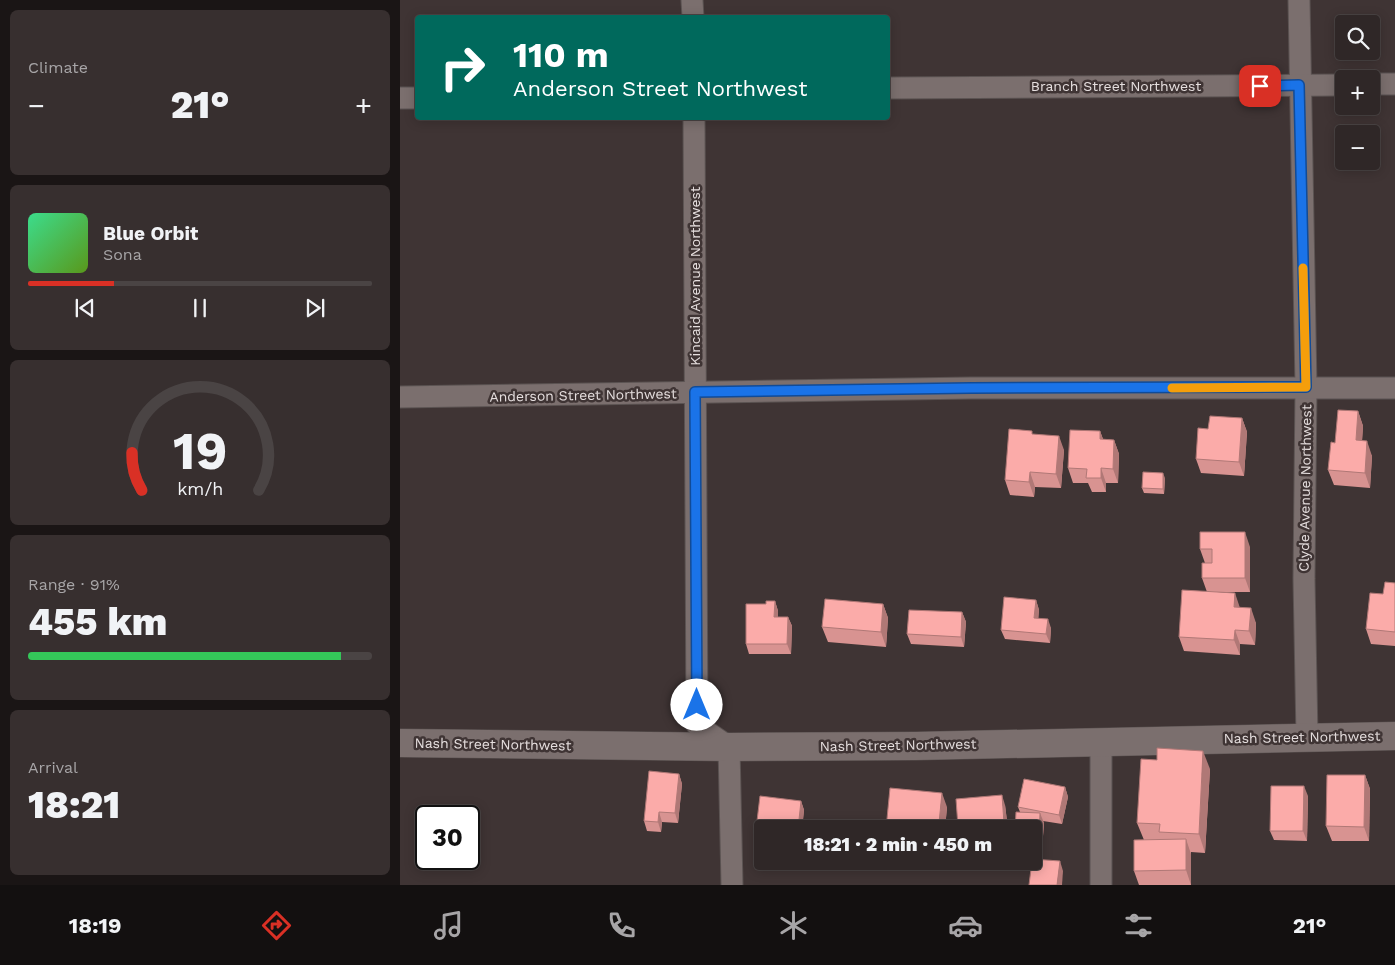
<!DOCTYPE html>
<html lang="en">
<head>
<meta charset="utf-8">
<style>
  body { margin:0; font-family:"Work Sans",sans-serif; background:#372f2f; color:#f1f3f6; height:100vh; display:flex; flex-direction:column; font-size:19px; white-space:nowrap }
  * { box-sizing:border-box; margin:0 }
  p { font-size:16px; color:#a7a5a7 }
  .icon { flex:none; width:28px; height:28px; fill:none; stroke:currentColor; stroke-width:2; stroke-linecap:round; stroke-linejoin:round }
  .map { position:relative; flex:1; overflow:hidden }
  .details { display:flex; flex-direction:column; gap:10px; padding:10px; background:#1a1515; width:400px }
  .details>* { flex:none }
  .guide { position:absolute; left:15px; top:15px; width:475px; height:105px; border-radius:5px; box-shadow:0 2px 12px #0003,0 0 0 1px #4a4444; background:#00695c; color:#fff; overflow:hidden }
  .tools { position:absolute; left:935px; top:15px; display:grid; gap:10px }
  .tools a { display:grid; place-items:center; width:45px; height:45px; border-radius:5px; background:#2f2727; box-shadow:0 2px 12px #0003,0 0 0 1px #4a4444; font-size:25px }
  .speed { position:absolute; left:15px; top:805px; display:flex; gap:10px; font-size:25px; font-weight:700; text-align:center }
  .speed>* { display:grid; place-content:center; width:65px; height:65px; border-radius:50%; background:#2f2727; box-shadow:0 2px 12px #0003,0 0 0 1px #4a4444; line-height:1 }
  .speed .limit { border:2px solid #111; border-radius:8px; background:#fff; color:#111 }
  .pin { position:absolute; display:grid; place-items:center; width:42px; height:42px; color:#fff; margin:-21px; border-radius:10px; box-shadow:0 2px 8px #0006 }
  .me { position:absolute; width:55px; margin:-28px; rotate:0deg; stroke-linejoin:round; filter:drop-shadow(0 0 4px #0008) }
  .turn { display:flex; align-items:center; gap:18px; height:105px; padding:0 15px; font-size:22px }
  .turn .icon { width:65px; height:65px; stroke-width:2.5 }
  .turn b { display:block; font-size:35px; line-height:42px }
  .big { font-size:38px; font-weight:800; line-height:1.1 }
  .details .card { flex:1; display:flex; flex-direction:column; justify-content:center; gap:8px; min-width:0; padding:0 18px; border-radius:8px; background:#372f2f }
  .details .dial { align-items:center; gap:0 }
  .dial svg { height:130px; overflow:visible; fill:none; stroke:#4a4444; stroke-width:7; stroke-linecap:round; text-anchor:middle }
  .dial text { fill:#f1f3f6; stroke:none }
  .song { display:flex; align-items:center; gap:15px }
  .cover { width:60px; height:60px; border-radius:8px; background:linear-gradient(135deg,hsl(150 70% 55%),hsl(90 70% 35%)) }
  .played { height:5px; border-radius:2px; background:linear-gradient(90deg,#d93025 25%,#4a4444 25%) }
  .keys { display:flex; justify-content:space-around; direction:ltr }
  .heat { display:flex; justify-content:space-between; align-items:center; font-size:28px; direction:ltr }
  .charge { height:8px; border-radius:4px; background:linear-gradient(90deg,#34c759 91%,#4a4444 0) }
  .trip { position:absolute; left:354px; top:820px; width:288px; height:50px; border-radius:5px; background:#2f2727; box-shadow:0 2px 12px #0003,0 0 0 1px #4a4444; font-weight:800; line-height:50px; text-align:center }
  .tabs { display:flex; height:80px; justify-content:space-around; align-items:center; background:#131010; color:#a7a5a7 }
  .tabs .icon { width:35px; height:35px }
  .tabs .current { color:#d93025 }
  .tabs b { font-size:22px; color:#f1f3f6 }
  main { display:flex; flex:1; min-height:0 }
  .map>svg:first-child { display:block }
</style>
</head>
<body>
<main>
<section class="details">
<div class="card"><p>Climate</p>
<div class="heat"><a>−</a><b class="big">21°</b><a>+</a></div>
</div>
<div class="card">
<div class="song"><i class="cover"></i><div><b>Blue Orbit</b><p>Sona</p></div></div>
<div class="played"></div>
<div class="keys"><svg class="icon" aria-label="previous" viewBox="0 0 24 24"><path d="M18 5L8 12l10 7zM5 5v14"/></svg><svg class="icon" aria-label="pause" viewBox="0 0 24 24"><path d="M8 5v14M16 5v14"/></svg><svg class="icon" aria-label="next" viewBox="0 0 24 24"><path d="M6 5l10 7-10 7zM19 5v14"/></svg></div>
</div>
<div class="card dial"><svg viewBox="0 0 100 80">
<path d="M14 69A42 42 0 1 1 86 69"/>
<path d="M14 69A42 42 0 0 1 8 46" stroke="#d93025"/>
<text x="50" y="56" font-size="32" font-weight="700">19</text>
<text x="50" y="72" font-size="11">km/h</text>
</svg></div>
<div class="card"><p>Range · 91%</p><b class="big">455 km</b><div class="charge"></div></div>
<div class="card"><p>Arrival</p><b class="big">18:21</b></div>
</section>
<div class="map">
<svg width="995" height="885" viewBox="0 0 995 885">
  <rect width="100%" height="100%" fill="#3f3434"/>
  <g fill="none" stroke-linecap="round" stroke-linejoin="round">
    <defs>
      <g id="street">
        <path d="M292,0L293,18"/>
        <path d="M899,0L906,387L904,579L907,737"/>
        <path d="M971,84H995"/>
        <path d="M488,88L944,85"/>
        <path d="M0,98H18"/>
        <path d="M294,118L297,725L329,747L332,885"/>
        <path d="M0,397L571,388H995"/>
        <path d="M701,741V885"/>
      </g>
      <path id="secondary" d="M0,743L329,747L516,746L995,736"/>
    </defs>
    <use href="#street" stroke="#5b5352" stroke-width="23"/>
    <use href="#secondary" stroke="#5b5352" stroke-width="29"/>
    <use href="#street" stroke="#7b6f6e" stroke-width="21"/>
    <use href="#secondary" stroke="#7b6f6e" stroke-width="28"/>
  </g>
  <g fill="#d89391">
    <path d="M958,411L963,426L962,441L972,456L970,488L934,485L928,470L935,443Z"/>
    <path d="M842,418L847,432L844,476L801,473L796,459L808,429Z"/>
    <path d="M700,431L703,439L714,440L719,454L718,483H706V492H692L688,483H673L668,468Z"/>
    <path d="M633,434L664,450L661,488L635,487L634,497L610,495L605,480Z"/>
    <path d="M765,478L764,494L744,493L742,488Z"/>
    <path d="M850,547V592H811L840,608L856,623L855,645L840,644V655L784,651L779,637L807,592L802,578L805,563L800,549Z"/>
    <path d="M995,583V646L971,644L966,629L983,594Z"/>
    <path d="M636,600L639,610L638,618L651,628L650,643L605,639L601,630Z"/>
    <path d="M375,601L378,611V617H388L392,626L391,654H349L346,644L366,604Z"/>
    <path d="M483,604L488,618L486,647L428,642L422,627Z"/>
    <path d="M562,612L566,622L564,647L511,644L507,634Z"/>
    <path d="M810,769L805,853L791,852V885H739L734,871L744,840L737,823Z"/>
    <path d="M279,774L282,784L278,823L262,822L261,832L247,831L244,821Z"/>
    <path d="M965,775L970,789L969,841H932L926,826Z"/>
    <path d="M665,787L668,797L662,824L643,821L644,823L642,849H632V829L620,812L618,807Z"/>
    <path d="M908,796L907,841L874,840L870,831Z"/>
    <path d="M401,801L404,810L402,829H362V831H361L357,821Z"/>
    <path d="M605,805L608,829H559L558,827Z"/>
    <path d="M547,807L545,829H486Z"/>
  </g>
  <g fill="#b07876">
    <path d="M958,411L963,426L961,455L956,440Z"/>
    <path d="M842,418L847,432L844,476L839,462Z"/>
    <path d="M700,431L705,445L700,439Z"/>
    <path d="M659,436L664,450L661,488L656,474Z"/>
    <path d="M714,440L719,454L718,483L713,469Z"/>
    <path d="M967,441L972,456L970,488L965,473Z"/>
    <path d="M701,468L706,483V492L701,478Z"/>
    <path d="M630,472L635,487L634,497L629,482Z"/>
    <path d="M763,473L765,478L764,494L763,489Z"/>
    <path d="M845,532L850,547V592L845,578Z"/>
    <path d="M835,593L840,608L834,607Z"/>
    <path d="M636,600L639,610L638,627L634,618Z"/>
    <path d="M375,601L378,611V626L374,617Z"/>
    <path d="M483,604L488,618L486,647L481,632Z"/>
    <path d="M851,608L856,623L855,645L849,631Z"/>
    <path d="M562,612L566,622L564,647L561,637Z"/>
    <path d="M388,617L392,626L391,654L387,644Z"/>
    <path d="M648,619L651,628L650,643L646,634Z"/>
    <path d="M835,630L840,644V655L834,640Z"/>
    <path d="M803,751L810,769L805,853L799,834Z"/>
    <path d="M279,774L282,784L278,823L275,813Z"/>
    <path d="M965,775L970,789L969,841L964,827Z"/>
    <path d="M904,786L908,796L907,841L903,831Z"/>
    <path d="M665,787L668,797L662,824L659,815Z"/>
    <path d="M542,793L547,807L545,829H541L539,823Z"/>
    <path d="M602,795L605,805L608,829H607L604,823Z"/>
    <path d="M401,801L404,810L402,829H398Z"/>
    <path d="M259,812L262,822L261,832L258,822Z"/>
    <path d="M640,813L644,823L642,849L639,840Z"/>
    <path d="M514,820L517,829H513Z"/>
    <path d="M786,839L791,854V885L786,870Z"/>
    <path d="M660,861L663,871L662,885H657Z"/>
  </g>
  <g fill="#fbaba9" stroke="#b07876">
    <path d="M938,410L958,411L956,440L967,441L965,473L928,470L931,442L935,443Z"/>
    <path d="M810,416L842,418L839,462L796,459L798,428L808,429Z"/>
    <path d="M609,429L632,431V434L659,436L656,474L630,472L629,482L605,480Z"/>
    <path d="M670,430L700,431V439L714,440L713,469L701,468V478H686L687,469L668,468Z"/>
    <path d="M743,472L763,473V489L742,488Z"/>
    <path d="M800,532H845V578H802V563H812V549H800Z"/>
    <path d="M985,582L995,583V632L966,629L970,593L983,594Z"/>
    <path d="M782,590L835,593L834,607L851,608L849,631L835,630L834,640L779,637Z"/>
    <path d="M604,597L636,600L634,618L648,619L646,634L601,630Z"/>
    <path d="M425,599L483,604L481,632L422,627Z"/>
    <path d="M366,601H375L374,617H388L387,644H346V604H366Z"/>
    <path d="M509,610L562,612L561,637L507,634Z"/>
    <path d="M757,748L803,751L799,834L759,832L760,824L737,823L741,759L757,760Z"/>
    <path d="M249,771L279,774L275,813L259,812L258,822L244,821Z"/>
    <path d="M927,775H965L964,827L926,826Z"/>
    <path d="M624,779L665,787L659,815L618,807Z"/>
    <path d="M871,786H904L903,831H870Z"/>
    <path d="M490,788L542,793L539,823L514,820L513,829H486Z"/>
    <path d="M602,795L604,823L558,827L556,799Z"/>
    <path d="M360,796L401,801L398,829H367L368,823L357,821Z"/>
    <path d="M616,812L640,813L639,840L632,839V829H615Z"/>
    <path d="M786,839V870L734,871V840Z"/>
    <path d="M632,859L660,861L657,885H629L632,861Z"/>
  </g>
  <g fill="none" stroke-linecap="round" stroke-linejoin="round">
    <defs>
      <path id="route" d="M297,705L295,392L571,388L906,387L899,85L860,86"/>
    </defs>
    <use href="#route" stroke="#114b97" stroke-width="12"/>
    <use href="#route" stroke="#1a73e8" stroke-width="9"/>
    <path stroke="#f59e0b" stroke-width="9" d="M772,388L906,387L903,268"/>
  </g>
  <g text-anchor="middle" stroke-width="5" stroke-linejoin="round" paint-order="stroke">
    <g font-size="14" fill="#e6dfdf" stroke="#3f3434">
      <text x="716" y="91">Branch Street Northwest</text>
      <text transform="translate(295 276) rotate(-90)" y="5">Kincaid Avenue Northwest</text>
      <text transform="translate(183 395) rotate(-1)" y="5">Anderson Street Northwest</text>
      <text transform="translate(905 488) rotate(-89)" y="5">Clyde Avenue Northwest</text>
      <text transform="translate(902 737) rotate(-1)" y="5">Nash Street Northwest</text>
      <text transform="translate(93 744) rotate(1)" y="5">Nash Street Northwest</text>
      <text transform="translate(498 745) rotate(-1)" y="5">Nash Street Northwest</text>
    </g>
  </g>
</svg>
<div class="tools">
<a><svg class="icon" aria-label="search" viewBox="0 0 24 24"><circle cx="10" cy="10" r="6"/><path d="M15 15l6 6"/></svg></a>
<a>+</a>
<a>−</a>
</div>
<div class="speed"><div class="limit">30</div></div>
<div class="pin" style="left:860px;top:86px;background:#d93025"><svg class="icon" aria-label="arrive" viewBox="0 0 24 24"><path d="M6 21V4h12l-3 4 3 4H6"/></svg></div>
<svg class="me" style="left:297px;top:705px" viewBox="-20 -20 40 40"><circle r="19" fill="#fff"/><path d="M0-13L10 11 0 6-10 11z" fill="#1a73e8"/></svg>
<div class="trip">18:21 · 2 min · 450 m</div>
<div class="guide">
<div class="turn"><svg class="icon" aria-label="right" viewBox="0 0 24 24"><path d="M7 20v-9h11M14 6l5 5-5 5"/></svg><div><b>110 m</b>Anderson Street Northwest</div></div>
</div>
</div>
</main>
<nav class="tabs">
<b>18:19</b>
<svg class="icon current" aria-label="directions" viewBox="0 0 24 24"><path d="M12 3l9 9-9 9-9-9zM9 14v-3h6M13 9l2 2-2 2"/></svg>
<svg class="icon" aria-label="music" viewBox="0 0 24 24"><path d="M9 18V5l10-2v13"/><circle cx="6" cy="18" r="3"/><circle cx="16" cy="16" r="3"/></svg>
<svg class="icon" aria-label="phone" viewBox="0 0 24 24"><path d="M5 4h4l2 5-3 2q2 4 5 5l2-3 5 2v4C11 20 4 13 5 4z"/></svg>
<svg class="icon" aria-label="climate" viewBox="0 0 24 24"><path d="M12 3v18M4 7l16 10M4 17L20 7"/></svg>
<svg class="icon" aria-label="car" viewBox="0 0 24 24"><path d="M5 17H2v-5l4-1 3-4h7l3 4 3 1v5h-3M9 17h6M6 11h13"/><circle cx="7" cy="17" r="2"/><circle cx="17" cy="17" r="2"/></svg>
<svg class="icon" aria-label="filters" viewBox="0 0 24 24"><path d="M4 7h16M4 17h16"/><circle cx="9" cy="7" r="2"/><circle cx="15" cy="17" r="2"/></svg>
<b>21°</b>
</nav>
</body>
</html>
